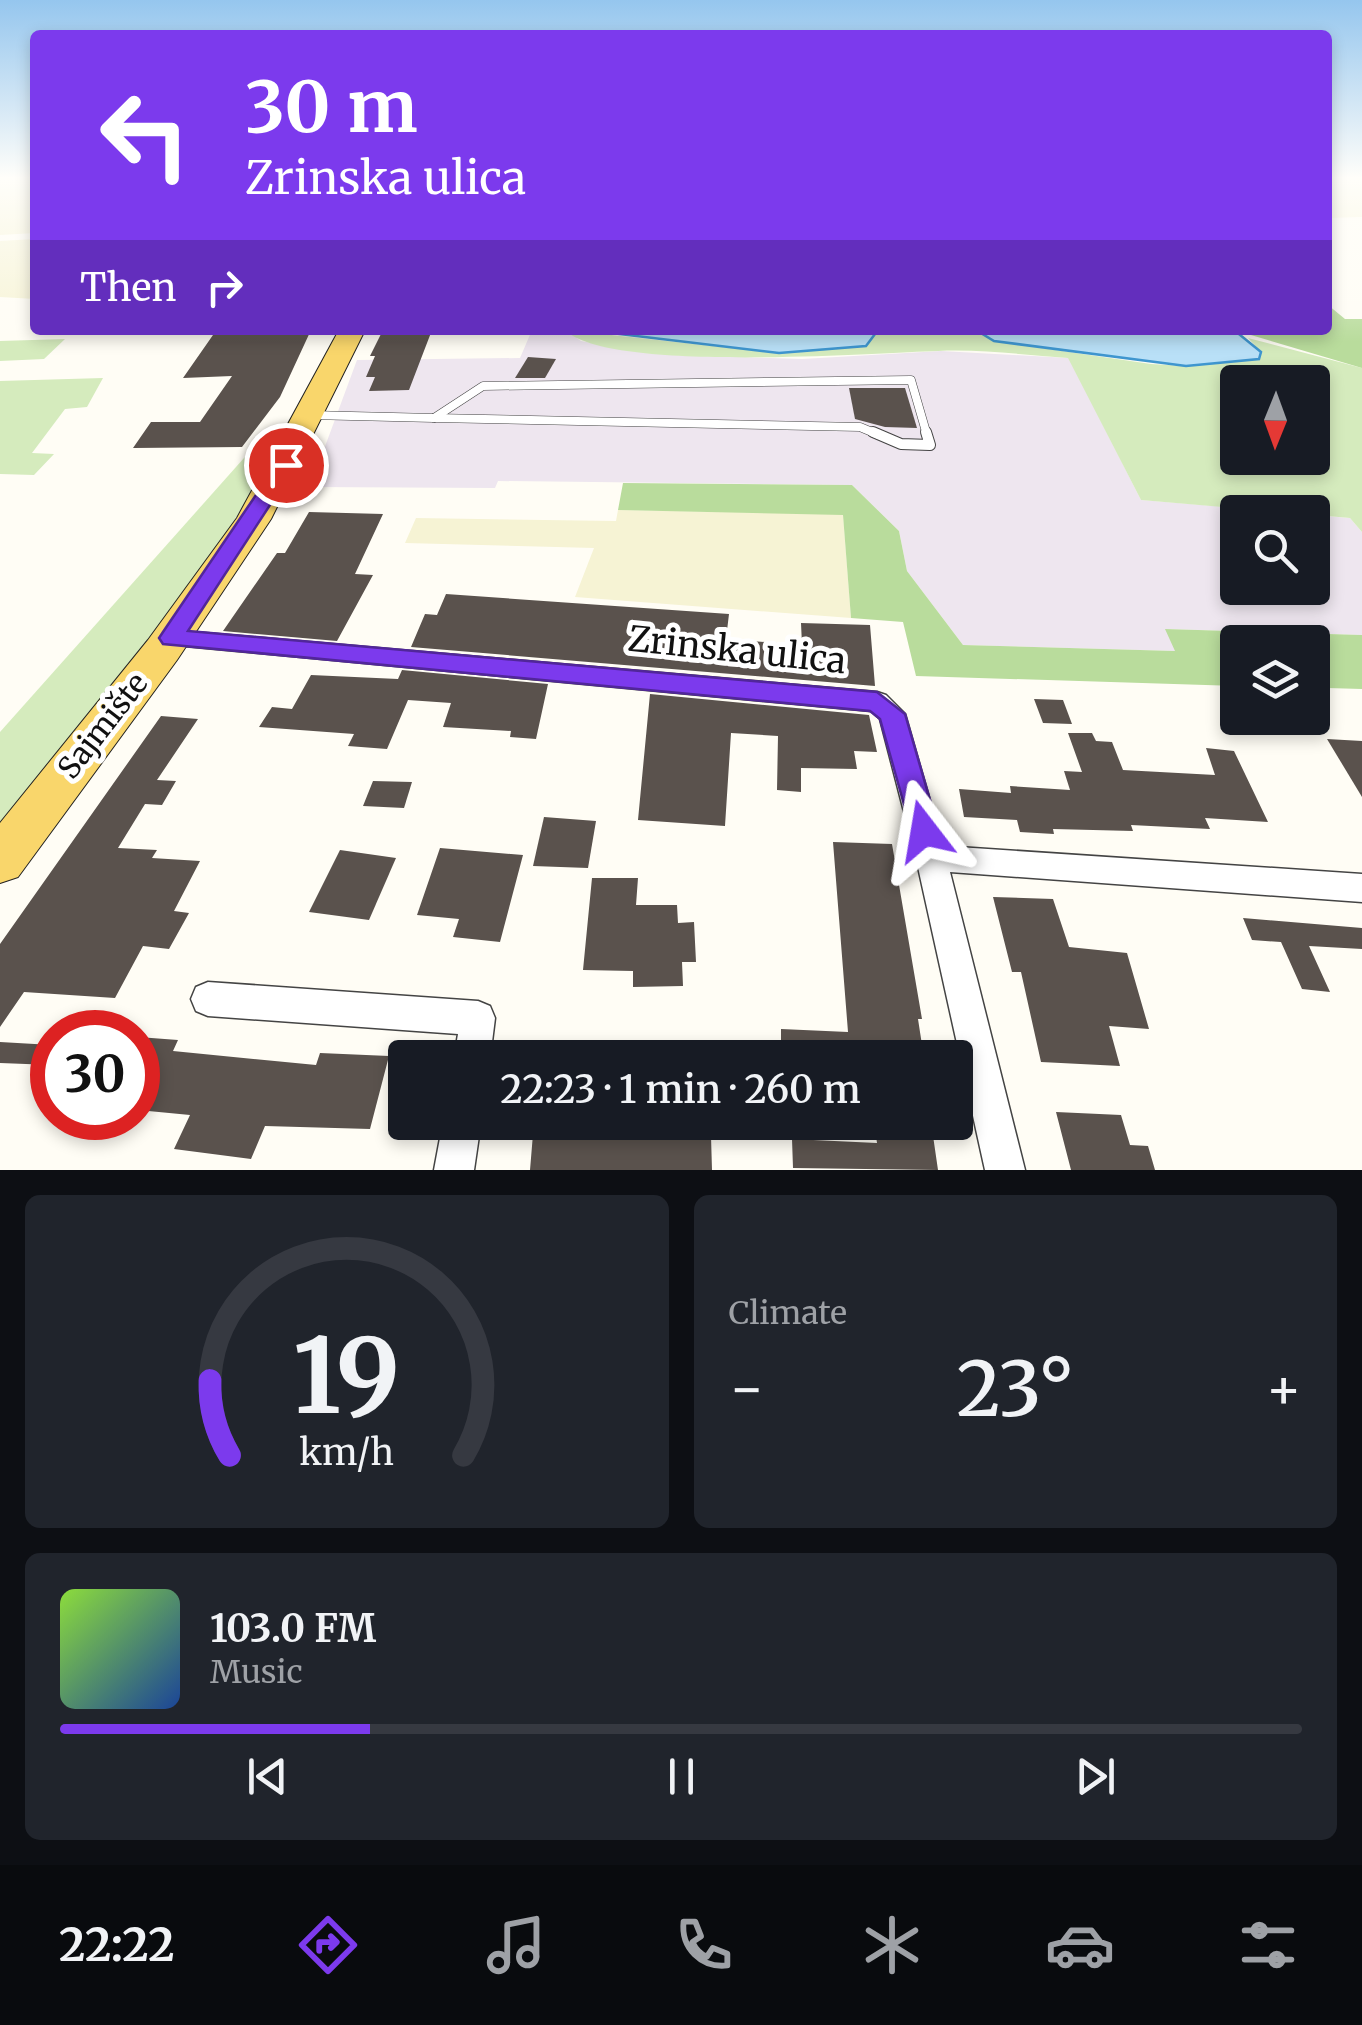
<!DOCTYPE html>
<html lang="en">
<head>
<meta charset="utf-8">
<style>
  body { margin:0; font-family:Merriweather,serif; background:#20242c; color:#f1f3f6; height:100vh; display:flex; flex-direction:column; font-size:38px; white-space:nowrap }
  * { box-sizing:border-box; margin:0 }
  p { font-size:32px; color:#9ea1a6 }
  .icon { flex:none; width:55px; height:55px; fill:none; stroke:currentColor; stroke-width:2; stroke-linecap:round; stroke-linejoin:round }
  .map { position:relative; height:1170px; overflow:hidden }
  .side { display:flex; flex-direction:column; gap:25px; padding:25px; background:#0d0f14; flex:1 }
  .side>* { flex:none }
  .hud { position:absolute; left:30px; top:30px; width:1302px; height:305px; border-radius:10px; box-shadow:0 5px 15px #0003; background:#7c3aed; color:#fff; overflow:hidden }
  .needle { width:65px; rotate:181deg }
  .fabs { position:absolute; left:1220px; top:365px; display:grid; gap:20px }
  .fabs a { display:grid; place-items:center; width:110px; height:110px; border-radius:10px; background:#171b24; box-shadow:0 5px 15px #0003; font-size:50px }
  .speed { position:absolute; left:30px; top:1010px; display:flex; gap:20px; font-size:50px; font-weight:700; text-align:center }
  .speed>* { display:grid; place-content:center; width:130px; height:130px; border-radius:50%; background:#171b24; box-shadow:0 5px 15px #0003; line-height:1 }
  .speed .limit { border:15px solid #d22; background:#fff; color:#111 }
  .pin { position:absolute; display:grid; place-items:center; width:85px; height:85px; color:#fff; margin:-42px; border:5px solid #fff; border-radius:50%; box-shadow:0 2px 10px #0007 }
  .me { position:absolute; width:110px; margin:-55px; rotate:346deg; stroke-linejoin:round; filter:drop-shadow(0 0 8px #0008) }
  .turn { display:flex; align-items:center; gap:35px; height:210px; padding:0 50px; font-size:45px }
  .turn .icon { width:130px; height:130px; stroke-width:2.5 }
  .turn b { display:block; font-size:70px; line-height:85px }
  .then { display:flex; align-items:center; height:95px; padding:0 50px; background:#0003; gap:20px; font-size:38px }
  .big { font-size:75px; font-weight:600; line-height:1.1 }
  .side .tile { flex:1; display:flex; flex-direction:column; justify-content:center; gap:15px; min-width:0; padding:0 35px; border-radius:15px; background:#20242c }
  .side .dial { align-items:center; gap:0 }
  .dial svg { height:260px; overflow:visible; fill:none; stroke:#363941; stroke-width:7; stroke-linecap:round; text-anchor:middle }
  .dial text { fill:#f1f3f6; stroke:none }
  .song { display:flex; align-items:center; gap:30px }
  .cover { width:120px; height:120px; border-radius:15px; background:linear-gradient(135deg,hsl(90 70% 55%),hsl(220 70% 35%)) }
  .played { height:10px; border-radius:5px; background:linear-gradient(90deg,#7c3aed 25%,#363941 25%) }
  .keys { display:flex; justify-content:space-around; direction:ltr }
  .heat { display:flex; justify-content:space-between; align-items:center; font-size:55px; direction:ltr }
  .side .tiles { flex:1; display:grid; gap:25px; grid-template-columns:1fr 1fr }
  .tile:last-child { grid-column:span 2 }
  .trip { position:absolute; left:388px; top:1040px; width:585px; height:100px; border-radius:10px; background:#171b24; box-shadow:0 5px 15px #0003; font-weight:600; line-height:100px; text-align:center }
  .menu { display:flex; height:160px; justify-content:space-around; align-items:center; background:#090b0e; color:#9ea1a6 }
  .menu .icon { width:70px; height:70px }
  .menu .active { color:#7c3aed }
  .menu b { font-size:45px; color:#f1f3f6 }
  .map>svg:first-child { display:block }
</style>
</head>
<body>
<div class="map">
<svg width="1362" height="1170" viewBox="0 0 1362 1170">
  <rect width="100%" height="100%" fill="#fffdf5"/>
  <path fill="#eee6ef" d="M532,330H565L581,341L619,348L705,356L802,359L941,351L1069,358L1141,500L1288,512H1238V588H1312L1313,515L1350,518L1362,532V635L1166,629L1176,651L963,645L907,571L899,531L852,485L498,481L495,488L310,487L357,360L520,358Z"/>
  <g fill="#f6f3d4">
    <path d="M0,178H35V233L0,235Z"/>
    <path d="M1328,178H1362V217L1328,218Z"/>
    <path d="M35,239V299L0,297V241Z"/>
    <path d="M618,510L843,514L851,618L575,597L594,548L405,543L416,518L616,521Z"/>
  </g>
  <g fill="#d5ebbd" fill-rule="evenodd">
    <path d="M565,330L779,353L866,346L878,330H976L994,341L1151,364L1186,366L1221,359L1249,361L1261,352L1248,338L1362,368V532L1350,518L1141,500L1068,358C1025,355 981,349 938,351C871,353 608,373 565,330ZM1238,382H1312V458H1238Z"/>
    <path d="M65,339L44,359L0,361V341Z"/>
    <path d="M103,378L87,407L65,409L32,453L54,454L34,475L0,474V381Z"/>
    <path d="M269,430L291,431L186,596L0,835V732Z"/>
  </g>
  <g fill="#b9dc9c">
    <path d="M1328,305L1345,319H1362V368L1234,330H1328Z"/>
    <path d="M623,483L852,485L899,531L907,571L963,645L1175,651L1165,629L1362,635V689L1327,688L1321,678H1313L1312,642H1238L1237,686L916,676L903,622L851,618L843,515L618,510Z"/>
  </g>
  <g fill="#b9e0f7" stroke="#3f96cf" stroke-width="2.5">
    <path d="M586,330H878L866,346L779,353Z"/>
    <path d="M976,330H1234L1261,352L1259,359L1186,366L994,341Z"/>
  </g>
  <g fill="#5a524d">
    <path d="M237,330H311L280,397L242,447L133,448L151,422H200L232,376L183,378L213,335L234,334Z"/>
    <path d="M383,330H432L409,390L369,391L375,377H366L375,356H370Z"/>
    <path d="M528,357L556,359L545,378H515Z"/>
    <path d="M849,388H905L917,428L885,427L855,419Z"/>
    <path d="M309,512L383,514L355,574L373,575L337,641L223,631L277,553H285Z"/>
    <path d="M446,594L729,614L726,639L802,645L801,623L870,625L875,686L411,647L425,614L437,615Z"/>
    <path d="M402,670L548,684L536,739L510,737L511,731L443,727L451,703L408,700L387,749L348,746L354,734L259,727L272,707L292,709L311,675L398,679Z"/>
    <path d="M650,694L869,715L877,752L854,751L857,769L801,768V792L777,790L778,736L731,733L725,826L638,820Z"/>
    <path d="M1034,699L1063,700L1072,724L1043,723Z"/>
    <path d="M161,716L198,719L157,780L176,781L162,805L145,804L118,848L157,850L152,858L200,861L174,911L189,913L169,949L143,946L115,998L24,992L0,1027V944Z"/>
    <path d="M1068,733H1092L1096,741L1112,742L1123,770L1215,775L1206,748L1234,751L1268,822L1205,818L1210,829L1131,825L1133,831L1053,829L1054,834L1020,832L1017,820L964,817L959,789L1011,793L1010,786L1070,790L1064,771L1082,772Z"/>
    <path d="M1327,739L1362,741V797Z"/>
    <path d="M373,781L412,782L404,808L363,806Z"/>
    <path d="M544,817L596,821L588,868L533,866Z"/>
    <path d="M833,842L892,844L922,1019H918L924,1058H781V1029L848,1032Z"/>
    <path d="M440,848L523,855L500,942L453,937L459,919L417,915Z"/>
    <path d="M340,850L396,858L369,920L309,912Z"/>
    <path d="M592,878H638L636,905H677L678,923L694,922L696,962H682L683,986L633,987V971L583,970Z"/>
    <path d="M993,897L1053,899L1069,947L1127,953L1149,1029L1109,1026L1120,1066L1041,1062L1021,972H1012Z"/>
    <path d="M1243,918L1362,928V949L1309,946L1330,992L1302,989L1281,942L1252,940Z"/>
    <path d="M138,1037L178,1040L173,1051L316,1065L320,1053L389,1056L370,1129L265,1126L251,1159L174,1149L190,1115L138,1110Z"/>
    <path d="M0,1042L52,1045V1065L0,1063Z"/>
    <path d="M1056,1112L1121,1115L1130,1145L1148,1146L1155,1170H1071Z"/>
    <path d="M534,1122H623L622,1135L711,1136L712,1170H530Z"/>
    <path d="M874,1122H931L938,1170L793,1168L792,1139L877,1143Z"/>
  </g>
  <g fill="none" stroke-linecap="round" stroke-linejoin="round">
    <defs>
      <g id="lane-far1">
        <path d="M310,415L434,418"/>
        <path d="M434,418L860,427L879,435"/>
        <path d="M434,418L483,386L911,380L927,435"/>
      </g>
      <path id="lane" d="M873,432L901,444L930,445L926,432"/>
      <g id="street">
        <path d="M171,630L877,692L886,695L905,714L943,846L1362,874V902L950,872L1025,1170H985L916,858L880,719L871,711L163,644L159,638Z"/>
        <path d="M208,982L478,1001L490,1006L495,1018L490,1058H454L458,1034L208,1016L196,1011L191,999L196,987Z"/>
        <path d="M443,1122H481L474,1170H434Z"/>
      </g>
      <path id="primary" d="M339,330H365L271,519L177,660L18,877L0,883V823L148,640L237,518Z"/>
    </defs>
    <use href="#lane-far1" stroke="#444" stroke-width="9"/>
    <use href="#lane" stroke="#444" stroke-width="12"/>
    <use href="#street" stroke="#444" stroke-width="3"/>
    <use href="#primary" stroke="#222" stroke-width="2"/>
    <use href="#lane-far1" stroke="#fff" stroke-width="8"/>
    <use href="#lane" stroke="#fff" stroke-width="10"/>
    <use href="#street" fill="#fff" fill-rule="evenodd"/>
    <use href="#primary" fill="#f9d66b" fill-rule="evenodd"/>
  </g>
  <linearGradient id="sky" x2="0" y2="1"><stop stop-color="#95c6ee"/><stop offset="0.52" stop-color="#fffefa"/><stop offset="1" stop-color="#fffefa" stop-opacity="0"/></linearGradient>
  <rect width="1362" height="342" fill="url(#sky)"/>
  <path fill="#7c3aed" stroke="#51269a" stroke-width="2.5" d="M286,459L296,465L188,631L877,692L905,714L939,831L935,840L924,844L914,840L880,719L870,711L163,644L159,638L163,632L279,461Z"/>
  <g text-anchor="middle" stroke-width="10" stroke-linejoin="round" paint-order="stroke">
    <g font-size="30" fill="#111" stroke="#fff">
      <text transform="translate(103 726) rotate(-52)" y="10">Sajmište</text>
    </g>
    <g font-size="35" fill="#111" stroke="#fff">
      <text transform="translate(737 650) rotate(6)" y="12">Zrinska ulica</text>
    </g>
  </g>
</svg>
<div class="fabs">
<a><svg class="needle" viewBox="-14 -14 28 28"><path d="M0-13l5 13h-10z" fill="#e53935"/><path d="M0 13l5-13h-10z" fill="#9ea1a6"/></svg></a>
<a><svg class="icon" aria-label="search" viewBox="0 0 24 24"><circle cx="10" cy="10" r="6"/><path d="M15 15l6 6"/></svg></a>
<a><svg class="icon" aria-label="layers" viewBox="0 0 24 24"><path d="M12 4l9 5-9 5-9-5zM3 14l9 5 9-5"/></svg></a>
</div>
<div class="speed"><div class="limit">30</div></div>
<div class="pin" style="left:286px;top:465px;background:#d93025"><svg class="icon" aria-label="arrive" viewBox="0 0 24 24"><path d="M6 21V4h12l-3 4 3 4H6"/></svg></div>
<svg class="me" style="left:924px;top:831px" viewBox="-20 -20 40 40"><path d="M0-17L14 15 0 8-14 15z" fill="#7c3aed" stroke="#fff" stroke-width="4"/></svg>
<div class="trip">22:23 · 1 min · 260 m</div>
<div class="hud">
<div class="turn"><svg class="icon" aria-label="left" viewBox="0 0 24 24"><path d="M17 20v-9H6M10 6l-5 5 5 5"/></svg><div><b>30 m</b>Zrinska ulica</div></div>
<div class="then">Then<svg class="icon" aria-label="right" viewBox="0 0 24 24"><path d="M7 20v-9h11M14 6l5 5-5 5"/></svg></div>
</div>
</div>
<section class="side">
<div class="tiles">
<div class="tile dial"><svg viewBox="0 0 100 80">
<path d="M14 69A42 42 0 1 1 86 69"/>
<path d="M14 69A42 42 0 0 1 8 46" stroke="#7c3aed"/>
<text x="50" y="56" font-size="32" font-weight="700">19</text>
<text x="50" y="72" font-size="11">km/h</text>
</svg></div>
<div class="tile"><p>Climate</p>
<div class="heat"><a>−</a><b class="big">23°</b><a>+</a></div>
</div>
<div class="tile">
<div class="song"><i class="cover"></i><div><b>103.0 FM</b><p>Music</p></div></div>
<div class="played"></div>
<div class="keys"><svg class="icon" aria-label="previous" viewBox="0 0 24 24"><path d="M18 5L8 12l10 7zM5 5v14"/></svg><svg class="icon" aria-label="pause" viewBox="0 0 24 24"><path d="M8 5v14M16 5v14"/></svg><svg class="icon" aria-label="next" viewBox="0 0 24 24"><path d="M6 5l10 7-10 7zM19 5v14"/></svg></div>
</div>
</div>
</section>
<nav class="menu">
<b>22:22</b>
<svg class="icon active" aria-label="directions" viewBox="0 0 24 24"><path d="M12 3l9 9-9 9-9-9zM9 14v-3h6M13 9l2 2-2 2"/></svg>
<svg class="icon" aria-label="music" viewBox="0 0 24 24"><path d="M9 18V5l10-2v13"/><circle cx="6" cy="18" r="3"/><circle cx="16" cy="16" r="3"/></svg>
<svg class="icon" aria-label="phone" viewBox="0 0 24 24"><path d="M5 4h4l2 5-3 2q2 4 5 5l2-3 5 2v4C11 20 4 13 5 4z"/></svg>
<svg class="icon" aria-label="climate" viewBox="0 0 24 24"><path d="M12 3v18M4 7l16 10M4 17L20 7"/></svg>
<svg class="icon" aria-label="car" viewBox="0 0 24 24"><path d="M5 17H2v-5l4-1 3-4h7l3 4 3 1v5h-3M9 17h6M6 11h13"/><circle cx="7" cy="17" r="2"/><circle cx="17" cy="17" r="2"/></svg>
<svg class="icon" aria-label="filters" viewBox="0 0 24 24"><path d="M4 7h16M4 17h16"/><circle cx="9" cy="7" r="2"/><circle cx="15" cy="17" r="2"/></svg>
</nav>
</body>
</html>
